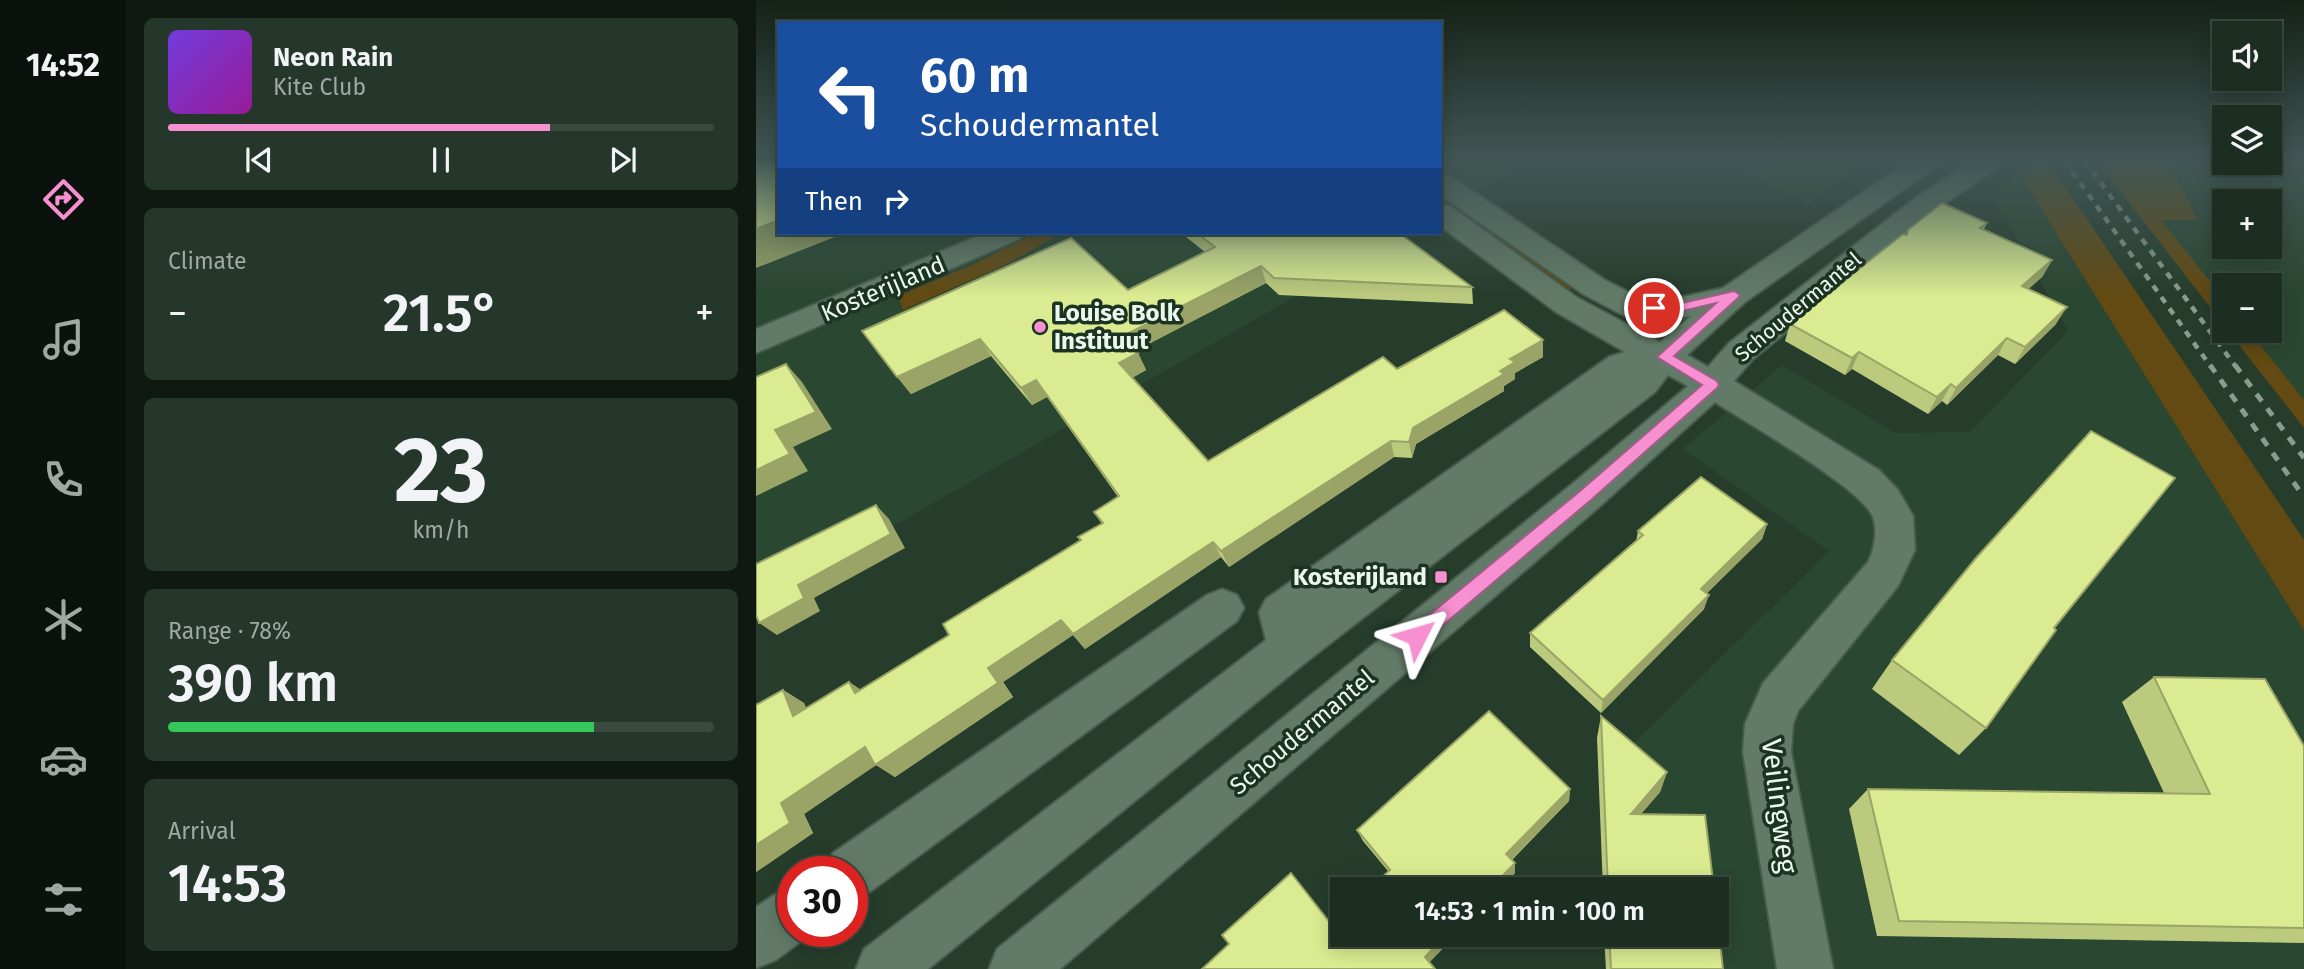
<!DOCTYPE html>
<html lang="en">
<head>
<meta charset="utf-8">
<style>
  body { margin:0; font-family:"Fira Sans",sans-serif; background:#25362a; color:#f1f3f6; height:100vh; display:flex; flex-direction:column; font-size:26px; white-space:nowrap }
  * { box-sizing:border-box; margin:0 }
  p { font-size:23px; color:#a0a8a5 }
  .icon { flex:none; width:38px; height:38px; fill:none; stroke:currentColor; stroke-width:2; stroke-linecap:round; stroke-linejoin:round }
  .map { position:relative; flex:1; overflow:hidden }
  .drawer { display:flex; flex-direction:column; gap:18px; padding:18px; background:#0f1912; width:630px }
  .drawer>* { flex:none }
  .banner { position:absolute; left:21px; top:21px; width:665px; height:214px; border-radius:0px; box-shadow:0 4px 18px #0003,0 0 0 2px #3a4a3f; background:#1a4fa0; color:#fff; overflow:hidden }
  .buttons { position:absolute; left:1456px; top:21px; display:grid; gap:14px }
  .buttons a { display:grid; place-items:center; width:70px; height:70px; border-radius:0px; background:#1c2e21; box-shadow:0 4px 18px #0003,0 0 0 2px #3a4a3f; font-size:35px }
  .speed { position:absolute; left:21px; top:856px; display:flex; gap:14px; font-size:35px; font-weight:700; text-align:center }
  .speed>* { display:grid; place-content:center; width:91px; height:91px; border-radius:50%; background:#1c2e21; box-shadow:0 4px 18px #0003,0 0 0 2px #3a4a3f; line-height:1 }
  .speed .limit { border:10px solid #d22; background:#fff; color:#111 }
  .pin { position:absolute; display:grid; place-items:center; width:60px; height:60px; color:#fff; margin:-30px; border:4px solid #fff; border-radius:50%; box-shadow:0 2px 7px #0007 }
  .me { position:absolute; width:77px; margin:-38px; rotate:50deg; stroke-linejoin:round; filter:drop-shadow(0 0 5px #0008) }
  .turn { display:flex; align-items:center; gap:24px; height:147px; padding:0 28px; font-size:32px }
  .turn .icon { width:91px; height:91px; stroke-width:2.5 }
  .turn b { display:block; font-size:49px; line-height:60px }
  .then { display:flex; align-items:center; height:66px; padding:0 28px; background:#0003; gap:14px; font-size:26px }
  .big { font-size:52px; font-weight:600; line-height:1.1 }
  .drawer .tile { flex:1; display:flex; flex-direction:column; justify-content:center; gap:10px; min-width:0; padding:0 24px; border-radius:10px; background:#25362a }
  .drawer .dial { align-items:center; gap:0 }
  .dial b { font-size:91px; line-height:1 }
  .song { display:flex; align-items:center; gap:21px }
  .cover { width:84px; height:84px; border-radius:10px; background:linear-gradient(135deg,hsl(260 70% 55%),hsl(300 70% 35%)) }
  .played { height:7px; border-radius:4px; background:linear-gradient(90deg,#f690d0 70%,#3a4a3f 70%) }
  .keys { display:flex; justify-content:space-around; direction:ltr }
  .heat { display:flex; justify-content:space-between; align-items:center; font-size:38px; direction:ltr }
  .charge { height:10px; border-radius:5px; background:linear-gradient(90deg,#34c759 78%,#3a4a3f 0) }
  .trip { position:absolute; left:574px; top:877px; width:399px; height:70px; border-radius:0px; background:#1c2e21; box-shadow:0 4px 18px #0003,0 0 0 2px #3a4a3f; font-weight:600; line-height:70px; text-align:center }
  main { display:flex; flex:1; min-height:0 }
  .menu { display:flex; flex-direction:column; width:126px; justify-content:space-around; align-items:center; background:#0b120d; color:#a0a8a5 }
  .menu .icon { width:49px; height:49px }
  .menu .selected { color:#f690d0 }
  .menu b { font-size:32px; color:#f1f3f6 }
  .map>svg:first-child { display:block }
</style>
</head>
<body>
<main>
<nav class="menu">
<b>14:52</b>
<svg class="icon selected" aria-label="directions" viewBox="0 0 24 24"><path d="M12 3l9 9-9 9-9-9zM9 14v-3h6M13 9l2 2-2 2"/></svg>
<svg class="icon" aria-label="music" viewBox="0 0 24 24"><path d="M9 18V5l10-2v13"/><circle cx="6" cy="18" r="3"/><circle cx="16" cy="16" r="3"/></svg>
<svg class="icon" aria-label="phone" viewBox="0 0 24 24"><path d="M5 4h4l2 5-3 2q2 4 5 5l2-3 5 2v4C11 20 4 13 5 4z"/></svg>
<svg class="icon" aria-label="climate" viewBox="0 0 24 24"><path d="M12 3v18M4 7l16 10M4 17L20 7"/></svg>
<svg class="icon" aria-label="car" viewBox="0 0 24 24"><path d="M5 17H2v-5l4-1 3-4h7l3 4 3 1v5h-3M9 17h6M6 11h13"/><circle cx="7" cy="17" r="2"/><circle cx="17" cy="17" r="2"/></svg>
<svg class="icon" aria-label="filters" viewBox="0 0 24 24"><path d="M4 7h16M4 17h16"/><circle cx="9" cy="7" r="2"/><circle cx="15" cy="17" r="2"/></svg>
</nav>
<section class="drawer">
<div class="tile">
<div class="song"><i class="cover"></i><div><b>Neon Rain</b><p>Kite Club</p></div></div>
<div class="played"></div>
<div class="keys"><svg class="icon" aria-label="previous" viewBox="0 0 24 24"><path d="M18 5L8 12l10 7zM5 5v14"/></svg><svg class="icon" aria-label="pause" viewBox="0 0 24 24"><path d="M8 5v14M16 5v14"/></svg><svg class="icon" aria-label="next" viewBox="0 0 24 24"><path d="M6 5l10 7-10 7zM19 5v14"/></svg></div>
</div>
<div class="tile"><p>Climate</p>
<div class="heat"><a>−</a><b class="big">21.5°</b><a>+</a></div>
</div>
<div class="tile dial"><b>23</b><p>km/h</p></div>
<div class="tile"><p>Range · 78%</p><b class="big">390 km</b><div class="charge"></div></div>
<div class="tile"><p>Arrival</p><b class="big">14:53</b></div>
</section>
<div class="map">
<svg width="1548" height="969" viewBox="0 0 1548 969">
  <rect width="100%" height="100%" fill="#263d2c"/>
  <g fill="#2a4731" fill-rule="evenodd">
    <path d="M0,160L23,233H651L0,604Z"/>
    <path d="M684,160H776L684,213Z"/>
    <path d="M966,160H1113L1051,204Z"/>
    <path d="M1381,160L1514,163V160H1548V405L1490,331H1514V285H1468V304L1398,215ZM1468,201H1514V247H1468Z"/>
    <path d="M1263,173L1548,631V969H849L847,935L961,934V889H846L843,777L1073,551L927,449L1026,365L1139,433L1214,432L1312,331L1235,193Z"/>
  </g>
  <g fill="#624a12">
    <path d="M1291,160L1548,540V631L1263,173Z"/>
    <path d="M1340,160H1413L1441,220H1405L1468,299V325Z"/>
    <path d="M684,193L818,287L809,292L684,203Z"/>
    <path d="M280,233H306L249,265L147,310L142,296L218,264Z"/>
    <path d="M1472,331H1493L1548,400V428Z"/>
  </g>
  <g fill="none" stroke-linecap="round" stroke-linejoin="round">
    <defs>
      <g id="minor">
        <path d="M1154,160H1185L1181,166L989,302L931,355L952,367L973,343L1158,199L1217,160H1248L1244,166L1178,211L997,359L978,381L1123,470L1142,490L1157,516L1159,550L1142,586L1042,711L1037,724L1035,752L1077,969H1021L987,752L989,724L1007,683L1112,562C1119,549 1122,528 1116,515C1102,486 991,423 959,402L843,507L304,969H233L241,949L815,485L932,386L912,375L899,392L550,662L172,969H100L108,949L510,640L503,612L510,599L853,357L869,352L800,312L684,226V204L694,206L822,298L904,342L935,316L918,319L878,318L867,315L827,294L684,195V174L694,176L849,280L884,298L918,299L967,288Z"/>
        <path d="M229,233H268L263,239L0,353V329Z"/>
        <path d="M466,589L481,595L488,608L481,621L115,891L96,898V872H70L77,853L451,595Z"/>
        <path d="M37,887V931H57L56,933L20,960L0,968V907L18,895Z"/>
      </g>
    </defs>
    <use href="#minor" stroke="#475b4c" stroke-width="4"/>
    <use href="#minor" fill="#627b68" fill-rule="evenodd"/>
    <g stroke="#899c8d" stroke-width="4.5" stroke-dasharray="7 7" stroke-linecap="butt">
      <path d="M1308,160L1455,367"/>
      <path d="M1328,160L1480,367"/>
    </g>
    <g stroke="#899c8d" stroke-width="5" stroke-dasharray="9 9" stroke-linecap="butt">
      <path d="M1454,365L1548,497"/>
      <path d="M1479,365L1548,458"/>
    </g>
  </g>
  <g fill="#bbca7d">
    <path d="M1231,223L1228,229L1296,260L1286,277L1272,289L1300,324L1259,364L1242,355L1191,405L1186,401L1172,414L1096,369L1089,375L1029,341L1034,324L1151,235Z"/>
    <path d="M425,233H643L716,287L717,304L523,295L510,283L379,351L382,353L390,370L376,378L452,461L641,369L787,340V357L759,373V379L748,386V391L660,444L656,458L638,457L473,567L465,557L329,649L317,635L247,682L257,697L139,777L120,765L48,814L57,833L0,872L27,690L48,703L50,708L93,682L105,690L193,635L324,540L346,524L338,512L362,497L291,397L276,405L235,356L155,394L106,331L372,290L449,252Z"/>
    <path d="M1011,524L1006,539L951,593L948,609L845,713L774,647V633L880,542L882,531Z"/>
    <path d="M1298,628L1230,728L1203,755L1116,689L1136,660Z"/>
    <path d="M1398,677L1548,746V943L1121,936L1093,809L1112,789L1408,793L1366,702Z"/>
    <path d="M845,716L911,772L904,792L885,814L958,889H847L841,738Z"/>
    <path d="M814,789L813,801L756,860L759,863V873L744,889H613L632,871L607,841L601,830Z"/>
    <path d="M848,934H961L967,969H850Z"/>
  </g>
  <g fill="#99a466">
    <path d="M23,220V233H89L0,268V229Z"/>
    <path d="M1296,260L1286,277L1257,303L1266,286Z"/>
    <path d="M505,266L510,283L373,354L365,337Z"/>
    <path d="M1311,307L1300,324L1259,364L1269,347Z"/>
    <path d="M1251,338L1242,355L1191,405L1200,388Z"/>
    <path d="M224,339L235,356L155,394L141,377Z"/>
    <path d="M787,340V357L759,373V379L748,386V391L660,444L656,458L653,442L657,428L744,371L754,359Z"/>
    <path d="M1103,352L1096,369L1089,375L1096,358Z"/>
    <path d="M382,353L390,370L372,380L363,363Z"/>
    <path d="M30,364L46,382L76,429L37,447L52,471L0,496V470Z"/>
    <path d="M280,380L291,397L276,405L265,388Z"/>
    <path d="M1195,384L1186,401L1172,414L1181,397Z"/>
    <path d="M635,441L638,457L473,567L465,551Z"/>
    <path d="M120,505L133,519L149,548L58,598L64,611L21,635L3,623L42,585Z"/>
    <path d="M1011,524L1006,539L941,603L945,589Z"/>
    <path d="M457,542L465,557L329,649L317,635L247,682L257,697L139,777L120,765L48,814L57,833L0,872V845L25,803L305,620Z"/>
    <path d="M953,595L948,609L845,713L847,700Z"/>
    <path d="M93,682L112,695L99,693Z"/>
    <path d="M27,690L48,703L58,729L37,716Z"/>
    <path d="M911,772L904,792L869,832L875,814Z"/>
    <path d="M814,789L813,801L751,864L750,854Z"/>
    <path d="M759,863V873L744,889H734Z"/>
    <path d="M690,934H701L672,964L669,957Z"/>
  </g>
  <g fill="#daeb91" stroke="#99a466" stroke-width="2">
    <path d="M0,160H23V220L0,229Z"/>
    <path d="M1186,203L1231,223L1224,228L1296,260L1266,286L1311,307L1269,347L1251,338L1200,388L1195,384L1181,397L1103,352L1096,358L1034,324L1147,234L1151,235L1152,230Z"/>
    <path d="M441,233H643L716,287L518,278L505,266L365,337L382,353L363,363L452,461L627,357L641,369L748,310L787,340L754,359L759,362L744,371L748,374L657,428L653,442L635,441L465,551L457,542L317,634L305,620L232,668L242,683L119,765L109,747L25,803L34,823L0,845V705L27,690L37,716L93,682L99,693L193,635L187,624L325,540L322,537L347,523L338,512L363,496L280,380L265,388L224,339L141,377L106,331L315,238L372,290L459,247Z"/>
    <path d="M30,364L60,412L19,430L34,454L0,470V377Z"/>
    <path d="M1335,431L1419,478L1298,628L1300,630L1230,728L1136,660L1220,558Z"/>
    <path d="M945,477L1011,524L945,589L953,595L847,700L774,633L887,535L882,531Z"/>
    <path d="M120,505L135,534L42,585L48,598L3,623L0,615V564Z"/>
    <path d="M1398,677L1509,679L1548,746V928L1143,921L1112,789L1454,794Z"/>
    <path d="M733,711L814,789L750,854L759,863L734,889H613L634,870L601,830Z"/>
    <path d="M845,716L911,772L875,814L949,815L958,889H852Z"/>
    <path d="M535,873L575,924L586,913V934H690L669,957L679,969H446L473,944L466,935Z"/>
    <path d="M961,915L967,969H855L853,934H961Z"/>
  </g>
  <linearGradient id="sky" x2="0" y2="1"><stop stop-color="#152218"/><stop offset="0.54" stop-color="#415756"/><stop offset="1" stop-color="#415756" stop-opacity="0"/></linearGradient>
  <rect width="1548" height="296" fill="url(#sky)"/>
  <path fill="#f690d0" stroke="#a05e87" stroke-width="2" d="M978,291L984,295L982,298L918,356L961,381L963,385L961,388L835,500L667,642L661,644L655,642L652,636L655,630L824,491L946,385L901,357L960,303L918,313L893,311V305H918Z"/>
  <g fill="#f690d0" stroke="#1c3322" stroke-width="2.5">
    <circle cx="284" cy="327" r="7"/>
    <rect x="678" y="570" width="14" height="14" rx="3.5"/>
  </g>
  <g text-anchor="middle" stroke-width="7" stroke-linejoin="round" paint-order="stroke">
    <g font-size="21" fill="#ebf9ed" stroke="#1c3322">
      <text transform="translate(1042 307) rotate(-40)" y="7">Schoudermantel</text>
    </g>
    <g font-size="24" fill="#ebf9ed" stroke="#1c3322">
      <text transform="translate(127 289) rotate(-23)" y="8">Kosterijland</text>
      <text transform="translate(546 732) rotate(-40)" y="8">Schoudermantel</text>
    </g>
    <g font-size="24" font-weight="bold" fill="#ebf9ed" stroke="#1c3322" text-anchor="start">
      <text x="298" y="321">Louise Bolk<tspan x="298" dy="28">Instituut</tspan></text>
      <text x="671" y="585" text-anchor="end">Kosterijland</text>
    </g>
    <g font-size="28" fill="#ebf9ed" stroke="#1c3322">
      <text transform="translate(1024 806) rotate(83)" y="10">Veilingweg</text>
    </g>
  </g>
</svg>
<div class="buttons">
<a><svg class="icon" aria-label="sound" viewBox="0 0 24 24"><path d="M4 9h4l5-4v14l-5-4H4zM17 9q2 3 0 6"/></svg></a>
<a><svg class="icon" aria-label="layers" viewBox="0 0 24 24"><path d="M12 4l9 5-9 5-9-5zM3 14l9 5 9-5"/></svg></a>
<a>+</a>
<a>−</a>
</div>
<div class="speed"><div class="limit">30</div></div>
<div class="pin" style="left:898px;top:308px;background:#d93025"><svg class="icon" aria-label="arrive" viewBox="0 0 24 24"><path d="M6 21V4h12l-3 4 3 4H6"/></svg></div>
<svg class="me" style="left:661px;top:636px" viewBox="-20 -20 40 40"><path d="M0-17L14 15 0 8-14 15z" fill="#f690d0" stroke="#fff" stroke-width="4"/></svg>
<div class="trip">14:53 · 1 min · 100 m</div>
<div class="banner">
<div class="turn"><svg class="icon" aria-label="left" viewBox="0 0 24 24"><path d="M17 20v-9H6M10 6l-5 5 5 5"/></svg><div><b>60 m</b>Schoudermantel</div></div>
<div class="then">Then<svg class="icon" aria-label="right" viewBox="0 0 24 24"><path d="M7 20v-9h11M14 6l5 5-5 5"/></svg></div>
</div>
</div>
</main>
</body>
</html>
